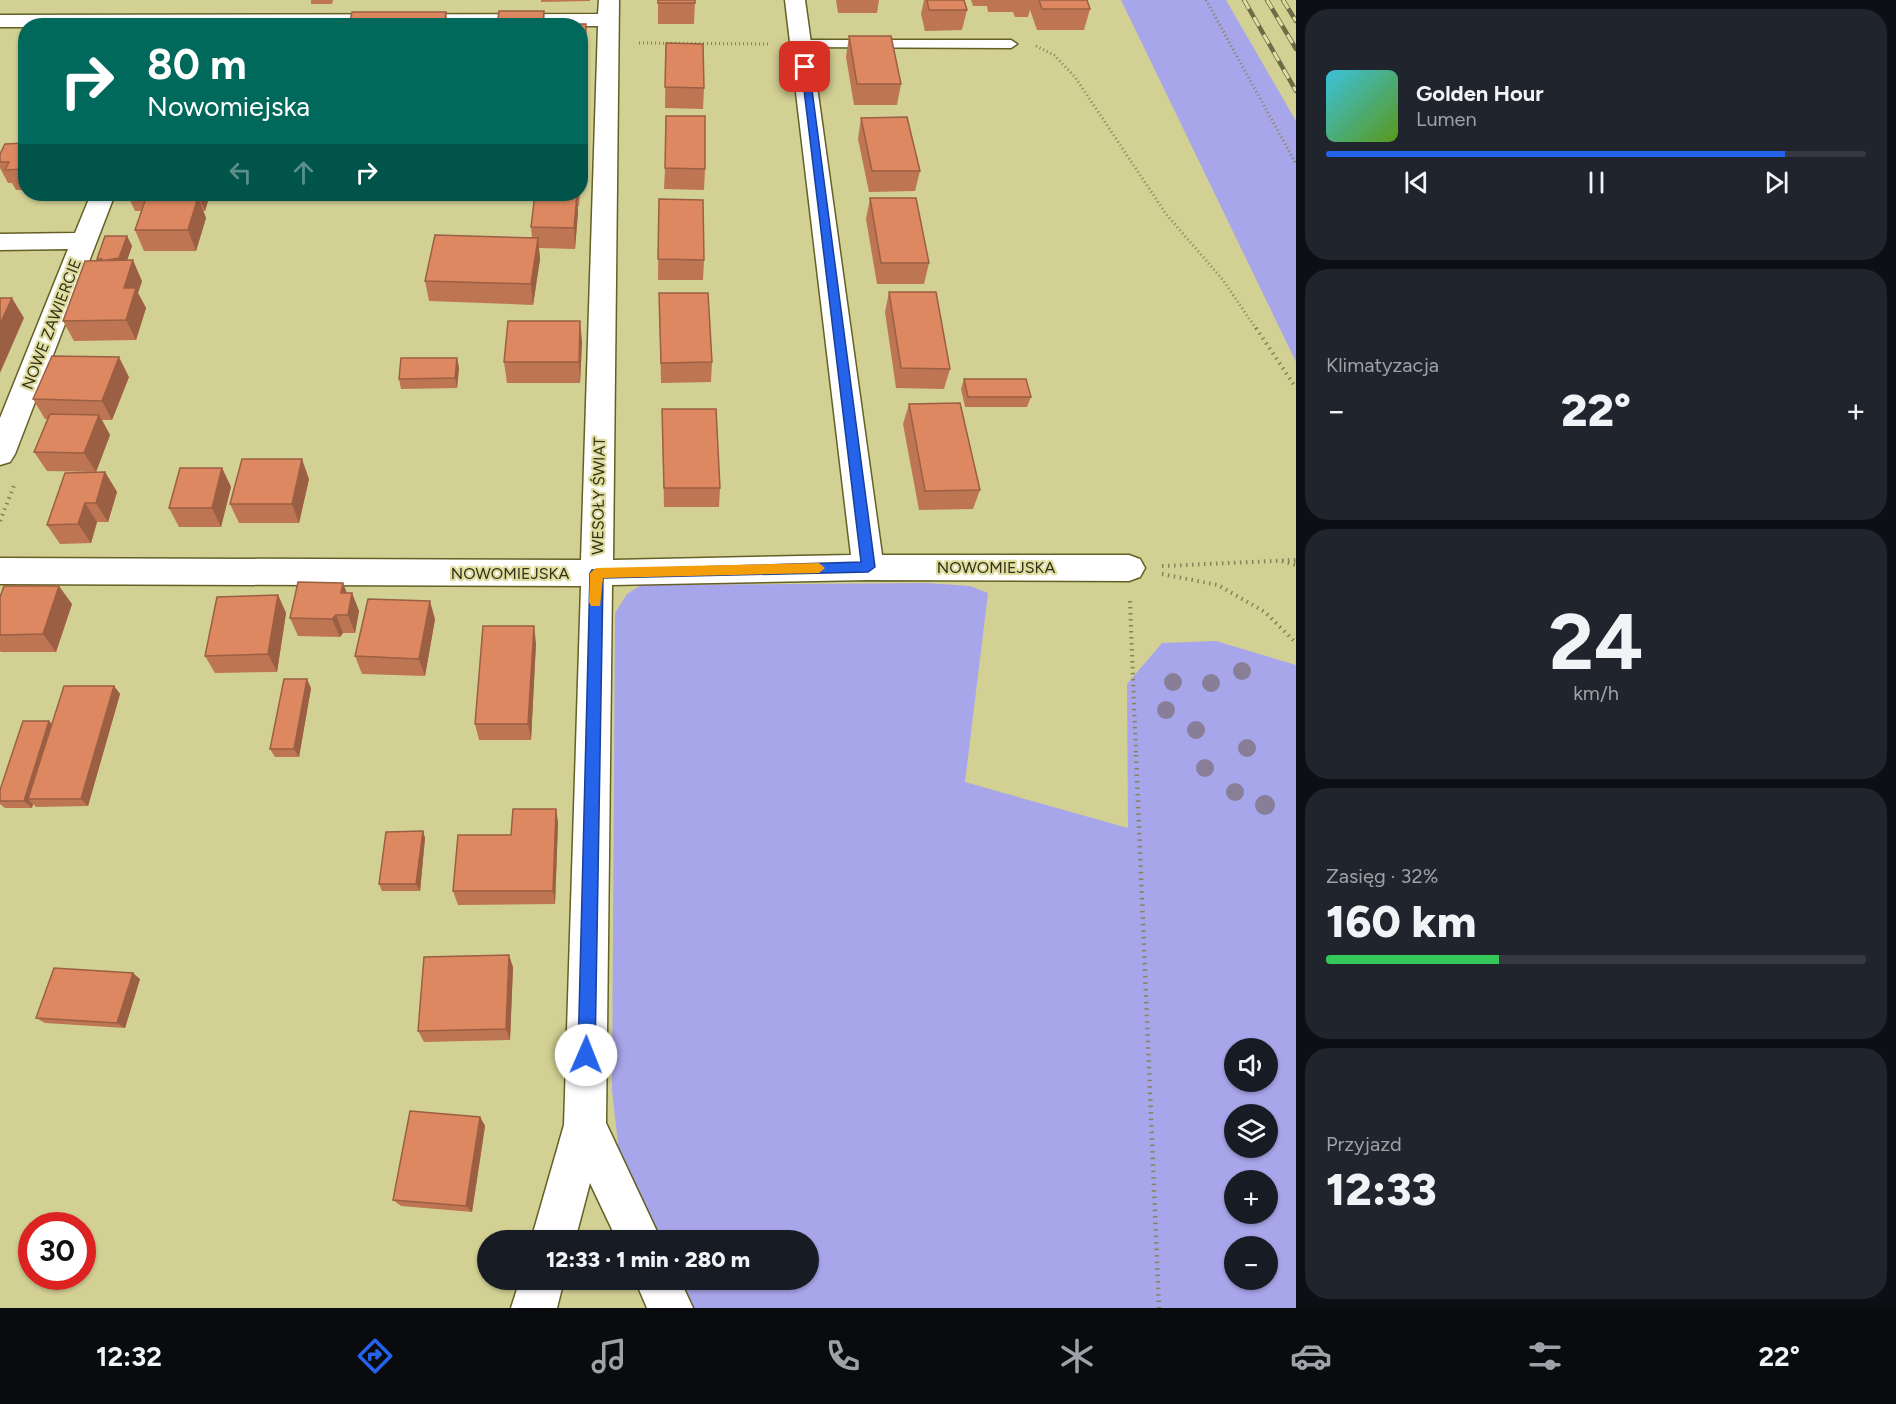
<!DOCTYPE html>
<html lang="pl">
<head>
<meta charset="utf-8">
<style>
  body { margin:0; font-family:Figtree,sans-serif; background:#20242c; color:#f1f3f6; height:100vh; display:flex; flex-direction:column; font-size:22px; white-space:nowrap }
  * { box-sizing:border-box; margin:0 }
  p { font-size:20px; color:#9ea1a6 }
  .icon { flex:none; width:33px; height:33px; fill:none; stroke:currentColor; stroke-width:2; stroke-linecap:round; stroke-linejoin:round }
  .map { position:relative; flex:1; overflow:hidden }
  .details { display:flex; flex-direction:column; gap:9px; padding:9px; background:#0d0f14; width:600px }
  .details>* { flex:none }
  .guide { position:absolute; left:18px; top:18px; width:570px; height:183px; border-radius:24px; box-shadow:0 2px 4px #0004; background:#00695c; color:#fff; overflow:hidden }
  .controls { position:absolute; left:1224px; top:1038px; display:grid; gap:12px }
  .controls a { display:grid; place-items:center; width:54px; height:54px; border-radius:50%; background:#171b24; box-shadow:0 2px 4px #0004; font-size:30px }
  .speed { position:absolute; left:18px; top:1212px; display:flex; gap:12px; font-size:30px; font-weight:700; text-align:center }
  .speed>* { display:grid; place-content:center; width:78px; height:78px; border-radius:50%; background:#171b24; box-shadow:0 2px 4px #0004; line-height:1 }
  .speed .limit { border:9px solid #d22; background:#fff; color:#111 }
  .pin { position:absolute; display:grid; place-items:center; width:51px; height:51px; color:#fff; margin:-26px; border-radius:12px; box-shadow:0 3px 9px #0006 }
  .me { position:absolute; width:66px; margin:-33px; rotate:1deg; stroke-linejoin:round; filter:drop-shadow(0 0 4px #0008) }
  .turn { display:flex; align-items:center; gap:21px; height:126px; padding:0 30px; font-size:27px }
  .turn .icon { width:78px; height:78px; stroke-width:2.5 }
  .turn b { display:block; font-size:42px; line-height:51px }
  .lanes { display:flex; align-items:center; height:57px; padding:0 30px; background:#0003; justify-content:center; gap:30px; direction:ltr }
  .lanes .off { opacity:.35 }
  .big { font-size:45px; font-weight:800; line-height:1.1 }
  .details .card { flex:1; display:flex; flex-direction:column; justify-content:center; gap:9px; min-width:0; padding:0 21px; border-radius:24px; background:#20242c }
  .details .dial { align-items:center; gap:0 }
  .dial b { font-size:78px; line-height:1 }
  .song { display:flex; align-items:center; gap:18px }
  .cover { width:72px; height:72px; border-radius:9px; background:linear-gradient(135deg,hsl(190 70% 55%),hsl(90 70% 35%)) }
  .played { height:6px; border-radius:3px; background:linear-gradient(90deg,#2563eb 85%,#363941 85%) }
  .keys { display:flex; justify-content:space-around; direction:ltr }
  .heat { display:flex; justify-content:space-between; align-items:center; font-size:33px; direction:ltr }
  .charge { height:9px; border-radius:4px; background:linear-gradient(90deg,#34c759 32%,#363941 0) }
  .trip { position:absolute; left:477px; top:1230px; width:342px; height:60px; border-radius:30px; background:#171b24; box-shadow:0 2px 4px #0004; font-weight:800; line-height:60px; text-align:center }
  .menu { display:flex; height:96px; justify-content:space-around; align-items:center; background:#090b0e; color:#9ea1a6 }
  .menu .icon { width:42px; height:42px }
  .menu .current { color:#2563eb }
  .menu b { font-size:27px; color:#f1f3f6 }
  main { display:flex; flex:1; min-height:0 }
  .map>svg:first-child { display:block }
</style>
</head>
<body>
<main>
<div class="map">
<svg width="1296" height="1308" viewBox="0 0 1296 1308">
  <rect width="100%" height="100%" fill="#d3d094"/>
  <g fill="#a8a6ea" fill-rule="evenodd">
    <path d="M1121,0H1226L1296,121V362Z"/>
    <path d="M927,583L970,586L988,593L965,782L1128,828L1127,684L1162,643L1216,641L1296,665V1308H685L671,1280H808V1240H652L620,1162L612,1090L615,613L627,594L641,585ZM1234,1048H1268V1082H1234ZM1234,1114H1268V1148H1234ZM1234,1180H1268V1214H1234ZM1234,1246H1268V1280H1234Z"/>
  </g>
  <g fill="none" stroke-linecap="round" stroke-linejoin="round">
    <defs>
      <path id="service" d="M802,40H1011L1017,44L1011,48L798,47V41Z"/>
      <g id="minor">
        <path d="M599,0H619L613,560L851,555L785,0H805L882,555H1129L1140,559L1145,568L1140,577L1129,581L868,580L612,585L606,1123L661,1240H617L590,1183L575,1240H531L564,1125L581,586L0,584V558L581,560L598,26H26V27H0V15L598,14Z"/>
        <path d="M91,194H115L15,454L10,462L0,465V418L68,249L0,250V234L75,233Z"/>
        <path d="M520,1280H564L557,1308H511Z"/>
        <path d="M635,1280H680L693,1308H647Z"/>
      </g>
    </defs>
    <use href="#service" stroke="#646026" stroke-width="3"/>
    <use href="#minor" stroke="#646026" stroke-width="3"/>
    <g stroke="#858358" stroke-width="3" stroke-dasharray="1 3" stroke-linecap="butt">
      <path d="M1206,0L1296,164"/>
      <path d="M639,43L769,44"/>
      <path d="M1036,46L1054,55L1075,77L1166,214L1223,280L1257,330"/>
    </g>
    <g stroke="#858358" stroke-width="4" stroke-dasharray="1.5 4.5" stroke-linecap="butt">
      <path d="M1256,328L1296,388"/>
      <path d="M0,521L15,483"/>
      <path d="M1282,561L1296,565"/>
      <path d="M1162,566L1296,560"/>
      <path d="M1162,574L1218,585L1265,612L1296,643"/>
      <path d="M1130,601L1136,756"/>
    </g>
    <path stroke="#858358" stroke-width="4.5" stroke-dasharray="1.5 5" stroke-linecap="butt" d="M1136,755L1159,1308"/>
    <use href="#service" fill="#fff" fill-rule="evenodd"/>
    <use href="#minor" fill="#fff" fill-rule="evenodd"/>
    <defs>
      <g id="rail">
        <path d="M1244,0L1296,91"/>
        <path d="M1267,0L1296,49"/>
        <path d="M1283,0L1296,21"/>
      </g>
    </defs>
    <use href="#rail" stroke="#6e6c47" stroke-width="4.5"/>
    <use href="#rail" stroke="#e0dda0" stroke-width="3" stroke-dasharray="10" stroke-linecap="butt"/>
  </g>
  <g fill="#887e97">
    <circle cx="1242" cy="671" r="9"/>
    <circle cx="1173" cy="682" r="9"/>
    <circle cx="1211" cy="683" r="9"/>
    <circle cx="1166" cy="710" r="9"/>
    <circle cx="1196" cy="730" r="9"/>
    <circle cx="1247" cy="748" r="9"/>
    <circle cx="1205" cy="768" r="9"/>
    <circle cx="1235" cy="792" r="9"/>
    <circle cx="1265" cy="805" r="10"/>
  </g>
  <g fill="#be7553">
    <path d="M311,0H333L332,4H311Z"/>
    <path d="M541,0H590V1L541,2Z"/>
    <path d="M658,0H695L694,24H658Z"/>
    <path d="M836,0H879L877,13H838Z"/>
    <path d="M924,0H964L967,10L962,30L925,31L921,14Z"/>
    <path d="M971,0H1087L1090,9L1084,30H1037L1030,10L1028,17H1015L1013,12H988L987,6H973Z"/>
    <path d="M586,24L587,45L585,70H580V26Z"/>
    <path d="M849,36L901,84L897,105H854L846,57Z"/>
    <path d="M666,43L704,88L703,109L665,108Z"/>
    <path d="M580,101L586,122L585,153H582L580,188Z"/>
    <path d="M861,118L920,171L915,191L869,192L858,139Z"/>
    <path d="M26,143V190H16L12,183H8L0,168V154Z"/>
    <path d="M665,168L705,169L704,190L664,189Z"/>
    <path d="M127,194H210L205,211H203L206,218L196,251H144L135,230L142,211H135Z"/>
    <path d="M535,194H580L579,206H578V212L575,249L539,248L540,259L533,305L429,301L425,281L532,238L531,227Z"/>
    <path d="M870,198L929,263L924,284H877L866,219Z"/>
    <path d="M659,199L704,260L703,280H658Z"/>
    <path d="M127,236L132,246L127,260L142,281L138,293L146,308L136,340L74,341L63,321L98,261L97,259Z"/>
    <path d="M889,292L950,369L944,389L896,388L885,312Z"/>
    <path d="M659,293L712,362L711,382L661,383Z"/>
    <path d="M582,341L580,383H507L504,362Z"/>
    <path d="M457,358L459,368L457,388L401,389L399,379Z"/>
    <path d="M129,377L112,420H102L110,435L96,472L47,471L34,452L47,419H45L33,399Z"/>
    <path d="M964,379L1031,397L1027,407H965L961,389Z"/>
    <path d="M909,404L980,490L973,509L919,510L903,424Z"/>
    <path d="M662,409L720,488L719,507H664Z"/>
    <path d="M222,468L231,487L221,527H179L169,508Z"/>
    <path d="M105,472L117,492L108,522H97L91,543L60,544L47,525Z"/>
    <path d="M309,479L299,523H239L230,504Z"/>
    <path d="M343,583L346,593H352L359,611L355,633H343L340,637L298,636L290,618Z"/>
    <path d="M278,595L286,613L277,672L215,673L205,656Z"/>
    <path d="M0,597L72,604L56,652H1L0,651Z"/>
    <path d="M435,619L425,676L362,674L355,656Z"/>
    <path d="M536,643L531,740H479L475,724Z"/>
    <path d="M114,686L120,694L88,806L36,807L33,804L32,808H5L0,804V790L49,721L52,724Z"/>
    <path d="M311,688L299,757H275L270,749Z"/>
    <path d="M556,809L558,823L555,904L458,905L453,891L511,835Z"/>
    <path d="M423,831L425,838L420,891H382L379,884Z"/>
    <path d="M513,967L510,1040L424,1042L418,1031Z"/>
    <path d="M140,979L125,1028L45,1023L36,1018Z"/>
    <path d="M480,1117L485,1126L472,1212L401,1206L393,1200Z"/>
  </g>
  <g fill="#9b5f43">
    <path d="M544,11L545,26H543Z"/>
    <path d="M446,12L448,26H444Z"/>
    <path d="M586,24L587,45L585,70L584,50Z"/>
    <path d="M585,101L586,122L585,153L584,132Z"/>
    <path d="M582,136L583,157L580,188V152Z"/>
    <path d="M198,194H210L205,211Z"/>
    <path d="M577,194L578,212L575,249L574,228Z"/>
    <path d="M198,197L206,218L196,251L188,230Z"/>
    <path d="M127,236L132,246L124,269L101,262Z"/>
    <path d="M538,238L540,259L533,305L531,284Z"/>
    <path d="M133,260L142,281L138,293L146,308L136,340L126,320L124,288Z"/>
    <path d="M12,298L24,318L0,373V324Z"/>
    <path d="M580,321L582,341L580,383L579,362Z"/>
    <path d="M119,357L129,377L112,420L102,401Z"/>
    <path d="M457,358L459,368L457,388L455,378Z"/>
    <path d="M99,415L110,435L96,472L84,453Z"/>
    <path d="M302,459L309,479L299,523L292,504Z"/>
    <path d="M222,468L231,487L221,527L212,508Z"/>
    <path d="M105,472L117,492L108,522L96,503Z"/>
    <path d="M85,503L97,522L91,543L78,524Z"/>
    <path d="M343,583L350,601L341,593Z"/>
    <path d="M59,586L72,604L56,652L43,634Z"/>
    <path d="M352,593L359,611L355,633L348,615Z"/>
    <path d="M278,595L286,613L277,672L268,654Z"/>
    <path d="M430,601L435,619L425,676L419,659Z"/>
    <path d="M336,615L343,633L340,637L332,619Z"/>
    <path d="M534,626L536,643L531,740L528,724Z"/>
    <path d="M307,679L311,688L299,757L294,749Z"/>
    <path d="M114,686L120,694L88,806L81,799Z"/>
    <path d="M49,721L57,730L28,799L33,804L32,808L24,801Z"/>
    <path d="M556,809L558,823L555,904L553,891Z"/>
    <path d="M423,831L425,838L420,891L416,884Z"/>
    <path d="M509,955L513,967L510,1040L506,1029Z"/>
    <path d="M133,973L140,979L125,1028L117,1023Z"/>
    <path d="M480,1117L485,1126L472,1212L466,1206Z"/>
  </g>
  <g fill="#dd8860" stroke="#9b5f43" stroke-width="1.5">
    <rect x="658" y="0" width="37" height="3"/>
    <path d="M927,0H964L967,10H929Z"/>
    <path d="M1039,0H1087L1090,9H1042Z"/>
    <path d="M499,11H544L543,26H497Z"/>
    <path d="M352,12H446L444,26H349Z"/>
    <path d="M86,20H131L129,26H83Z"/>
    <path d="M559,24H586L584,50H580V26H559Z"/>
    <path d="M849,36H891L901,84H857Z"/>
    <path d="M666,43L703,44L704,88L665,87Z"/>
    <path d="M580,101H585L584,132H580Z"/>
    <path d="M666,116H705V169L665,168Z"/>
    <path d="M907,117L920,171H872L861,118Z"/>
    <path d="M26,143V169L5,170L9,162H0V154L5,144Z"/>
    <path d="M535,194H577L574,228L531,227Z"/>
    <path d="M198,197L188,230H135L146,198Z"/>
    <path d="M870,198H916L929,263H881Z"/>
    <path d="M659,199L703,200L704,260L658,259Z"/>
    <path d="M435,235L538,238L531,284L425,281Z"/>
    <path d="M105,236H127L119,258L101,261L102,259H97Z"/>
    <path d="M133,260L124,288H136L126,320L63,321L85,261Z"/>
    <path d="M889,292H936L950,369L901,368Z"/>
    <path d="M659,293H708L712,362L661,363Z"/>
    <path d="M0,298H12L0,324Z"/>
    <path d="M508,321H580L579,362H504Z"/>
    <path d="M52,356L119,357L102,401L33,399Z"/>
    <path d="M401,358H457L455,378L399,379Z"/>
    <path d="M964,379H1026L1031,397H968Z"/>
    <path d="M960,403L980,490L925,491L909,404Z"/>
    <path d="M662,409H716L720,488H664Z"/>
    <path d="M50,414L99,415L84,453L34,452Z"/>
    <path d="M242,459H302L292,504H230Z"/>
    <path d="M180,468H222L212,508H169Z"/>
    <path d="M105,472L96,503H85L78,524L47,525L65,473Z"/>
    <path d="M298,582L343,583L341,593H352L348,615H336L332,619L290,618Z"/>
    <path d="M4,586H59L43,634L0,635V597Z"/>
    <path d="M278,595L268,654L205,656L217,597Z"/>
    <path d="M368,599L430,601L419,659L355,656Z"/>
    <path d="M483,626H534L528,724H475Z"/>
    <path d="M284,679H307L294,749H270Z"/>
    <path d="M64,686H114L81,799H28Z"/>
    <path d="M23,721H49L24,801H0V790Z"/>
    <path d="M513,809H556L553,891H453L458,835H511Z"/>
    <path d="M423,831L416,884H379L386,832Z"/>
    <path d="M509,955L506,1029L418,1031L424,957Z"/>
    <path d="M54,968L133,973L117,1023L36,1018Z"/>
    <path d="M410,1111L480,1117L466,1206L393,1200Z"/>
  </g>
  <path fill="#2563eb" stroke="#184099" stroke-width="1.5" d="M801,65L809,67L875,567L868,572L603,578L595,1055L592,1061L586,1064L580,1061L578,1055L590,573L592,570L861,562Z"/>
  <path fill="#f59e0b" d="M819,563L825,568L819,573L603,578L600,606H591L589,602L590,573L596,568Z"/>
  <g text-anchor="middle" stroke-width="4.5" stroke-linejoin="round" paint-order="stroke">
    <g font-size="16" fill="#323119" stroke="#e0dda0">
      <text transform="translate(51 324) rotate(-69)" y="6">NOWE ZAWIERCIE</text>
      <text transform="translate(598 496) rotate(-89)" y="6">WESOŁY ŚWIAT</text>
      <text x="996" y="573">NOWOMIEJSKA</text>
      <text x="510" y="579">NOWOMIEJSKA</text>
    </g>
  </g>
</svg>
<div class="controls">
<a><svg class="icon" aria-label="sound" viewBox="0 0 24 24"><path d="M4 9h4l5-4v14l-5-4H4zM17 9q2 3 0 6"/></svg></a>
<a><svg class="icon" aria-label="layers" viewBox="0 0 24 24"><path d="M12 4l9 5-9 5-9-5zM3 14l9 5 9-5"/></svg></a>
<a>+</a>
<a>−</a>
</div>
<div class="speed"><div class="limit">30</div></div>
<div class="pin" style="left:805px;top:67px;background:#d93025"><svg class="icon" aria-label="arrive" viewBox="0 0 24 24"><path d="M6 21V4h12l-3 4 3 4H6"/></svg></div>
<svg class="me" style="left:586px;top:1055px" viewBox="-20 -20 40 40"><circle r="19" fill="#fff"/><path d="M0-13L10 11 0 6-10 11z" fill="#2563eb"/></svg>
<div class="trip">12:33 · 1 min · 280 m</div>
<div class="guide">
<div class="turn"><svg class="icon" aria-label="right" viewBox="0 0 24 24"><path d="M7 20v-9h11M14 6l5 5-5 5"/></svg><div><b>80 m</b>Nowomiejska</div></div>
<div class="lanes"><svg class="icon off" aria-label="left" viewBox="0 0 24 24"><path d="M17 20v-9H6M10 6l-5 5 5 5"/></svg><svg class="icon off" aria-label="ahead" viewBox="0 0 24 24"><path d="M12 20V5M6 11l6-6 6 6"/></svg><svg class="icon" aria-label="right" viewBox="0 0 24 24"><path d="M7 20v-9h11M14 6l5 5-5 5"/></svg></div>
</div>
</div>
<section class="details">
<div class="card">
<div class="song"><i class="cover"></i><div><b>Golden Hour</b><p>Lumen</p></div></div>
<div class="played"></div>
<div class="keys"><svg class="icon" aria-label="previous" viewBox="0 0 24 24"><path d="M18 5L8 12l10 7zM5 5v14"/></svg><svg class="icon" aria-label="pause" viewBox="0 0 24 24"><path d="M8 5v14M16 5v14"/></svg><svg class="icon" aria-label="next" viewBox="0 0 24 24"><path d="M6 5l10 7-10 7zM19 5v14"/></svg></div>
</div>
<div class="card"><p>Klimatyzacja</p>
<div class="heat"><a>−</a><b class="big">22°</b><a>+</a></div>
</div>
<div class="card dial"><b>24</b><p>km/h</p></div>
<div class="card"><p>Zasięg · 32%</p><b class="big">160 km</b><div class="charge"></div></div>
<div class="card"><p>Przyjazd</p><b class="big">12:33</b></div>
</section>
</main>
<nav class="menu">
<b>12:32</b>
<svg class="icon current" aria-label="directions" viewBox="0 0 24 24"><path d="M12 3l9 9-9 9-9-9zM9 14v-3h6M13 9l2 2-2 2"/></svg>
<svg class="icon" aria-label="music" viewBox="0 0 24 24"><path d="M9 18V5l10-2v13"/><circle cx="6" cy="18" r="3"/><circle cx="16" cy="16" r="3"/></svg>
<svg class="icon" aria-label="phone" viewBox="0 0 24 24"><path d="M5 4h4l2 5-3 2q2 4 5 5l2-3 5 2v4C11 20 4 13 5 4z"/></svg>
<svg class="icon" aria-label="climate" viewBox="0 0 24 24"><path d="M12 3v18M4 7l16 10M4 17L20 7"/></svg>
<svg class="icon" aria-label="car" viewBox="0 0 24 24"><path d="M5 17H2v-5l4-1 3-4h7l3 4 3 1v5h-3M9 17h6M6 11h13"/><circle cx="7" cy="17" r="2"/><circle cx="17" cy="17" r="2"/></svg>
<svg class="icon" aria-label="filters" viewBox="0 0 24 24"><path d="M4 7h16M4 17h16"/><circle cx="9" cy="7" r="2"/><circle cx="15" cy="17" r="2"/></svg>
<b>22°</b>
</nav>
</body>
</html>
